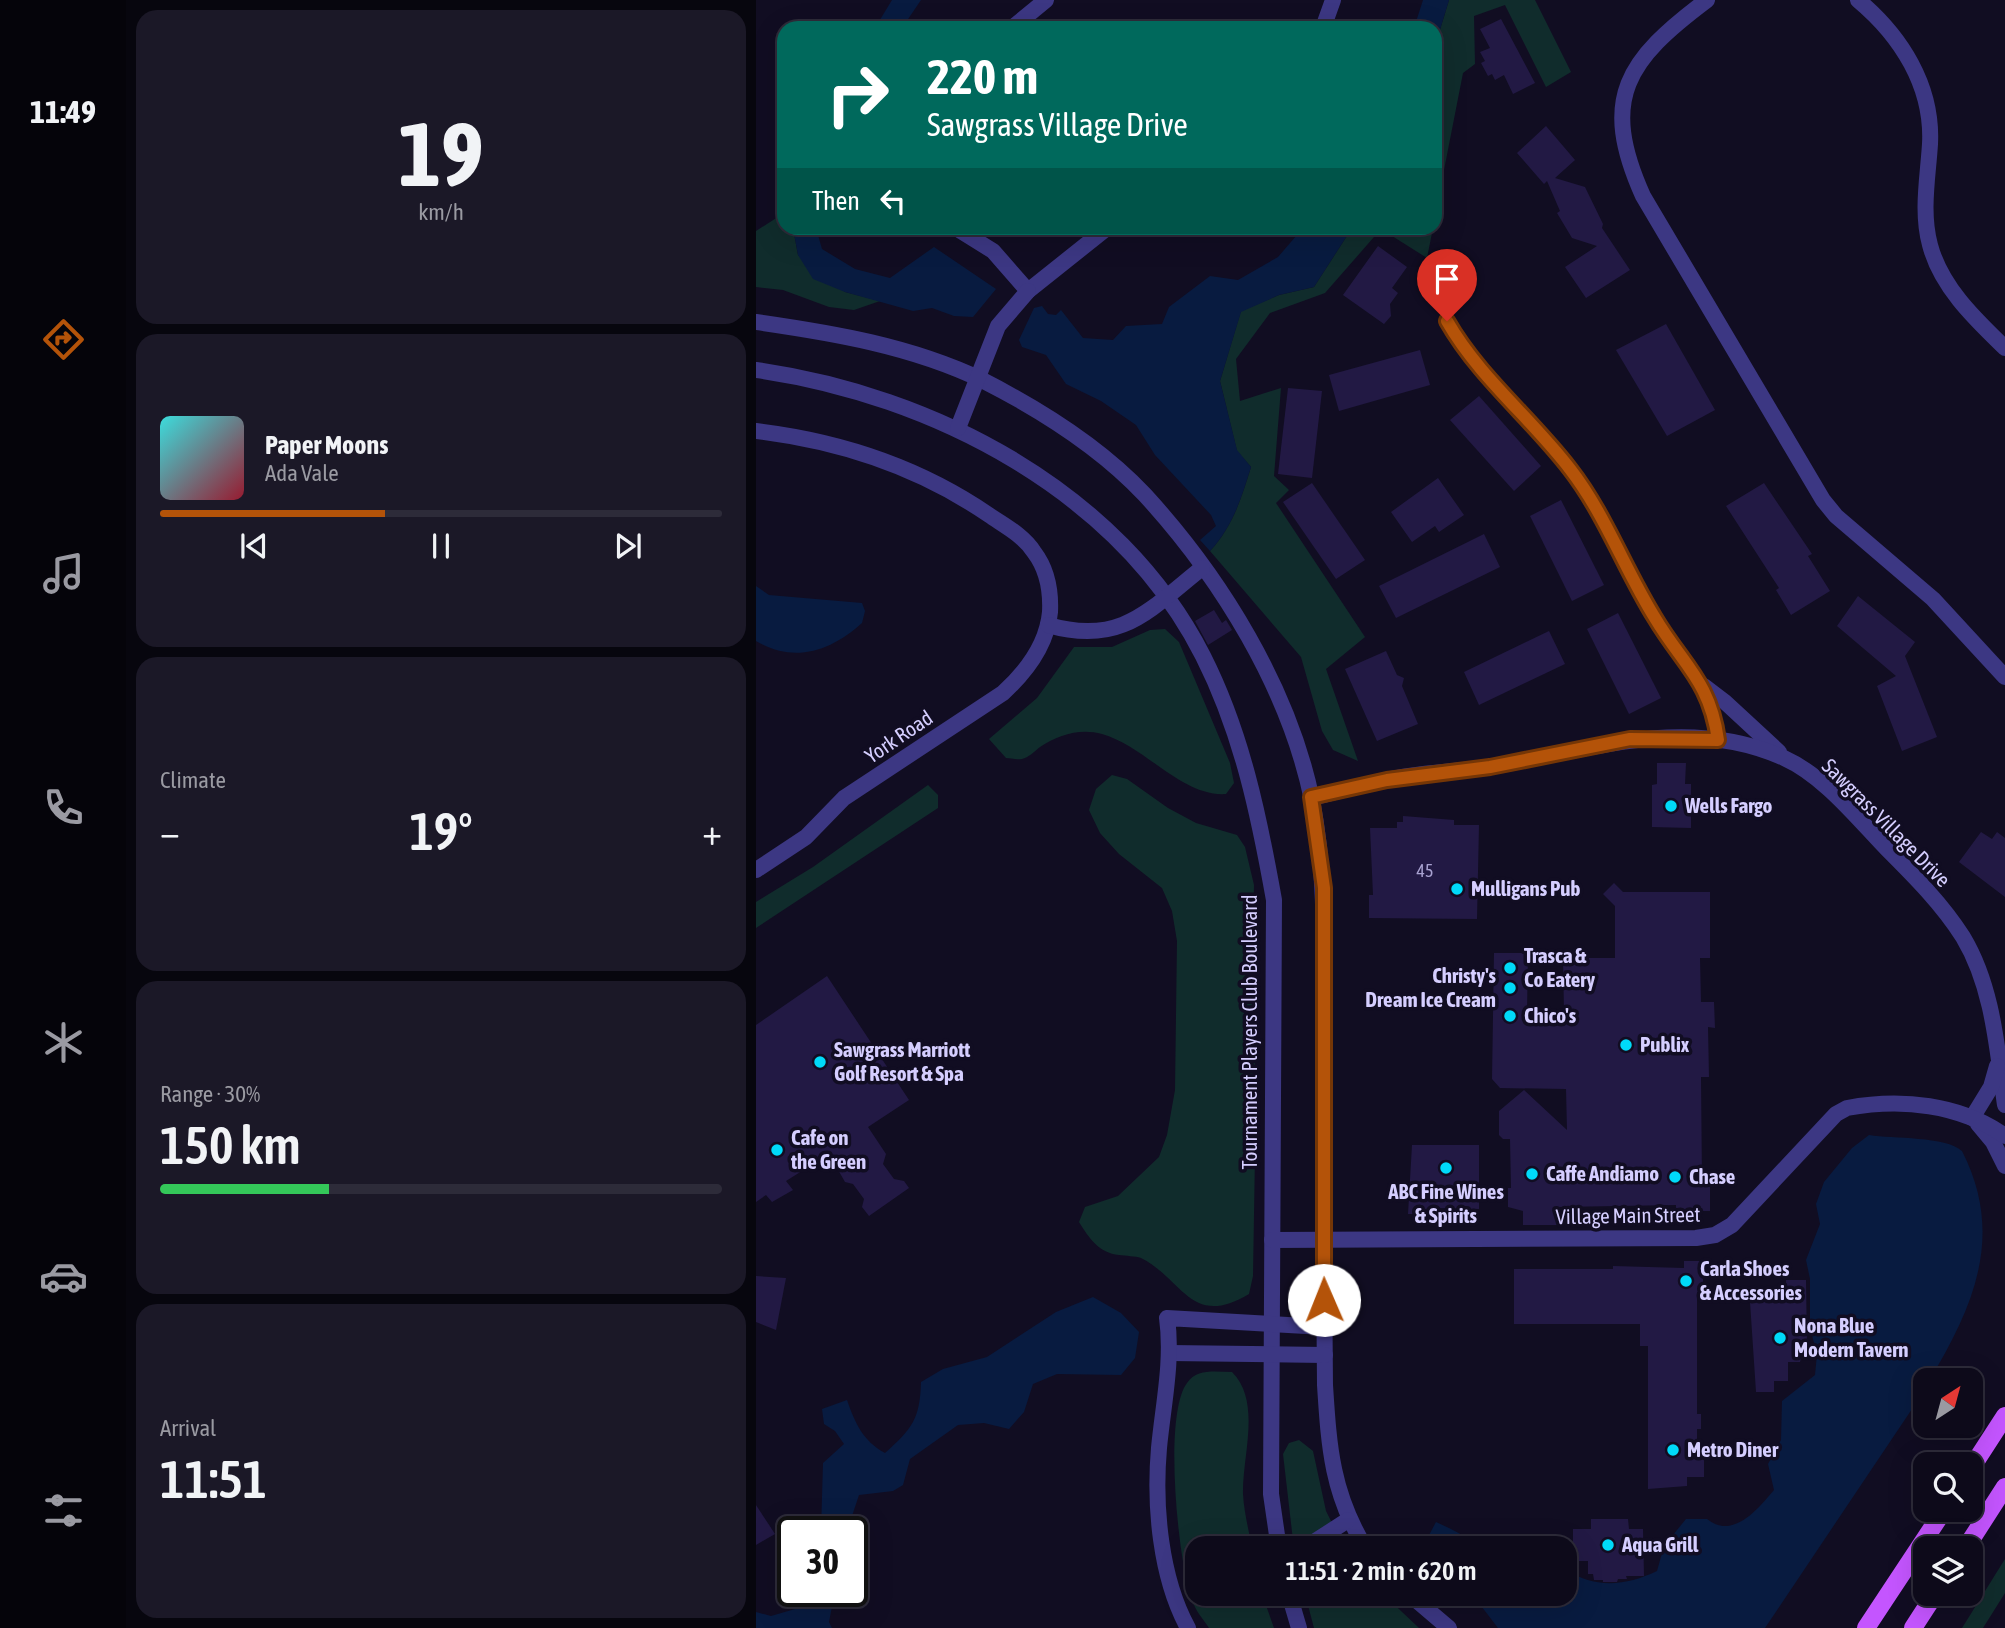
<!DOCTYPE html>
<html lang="en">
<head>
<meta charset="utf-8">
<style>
  body { margin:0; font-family:"Asap Condensed",sans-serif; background:#1b1827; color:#f1f3f6; height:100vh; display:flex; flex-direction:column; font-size:26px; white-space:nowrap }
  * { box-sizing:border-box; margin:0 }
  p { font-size:23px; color:#9a9aa2 }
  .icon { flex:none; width:38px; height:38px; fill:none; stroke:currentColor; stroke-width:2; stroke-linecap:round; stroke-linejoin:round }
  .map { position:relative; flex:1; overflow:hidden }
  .drawer { display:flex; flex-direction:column; gap:10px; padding:10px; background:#07060e; width:630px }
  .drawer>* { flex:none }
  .guide { position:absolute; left:21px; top:21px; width:665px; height:214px; border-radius:21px; box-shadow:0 7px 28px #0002,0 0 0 2px #2d2b39; background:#00695c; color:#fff; overflow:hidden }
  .needle { width:46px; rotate:36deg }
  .controls { position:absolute; left:1157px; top:1368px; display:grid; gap:14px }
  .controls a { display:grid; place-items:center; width:70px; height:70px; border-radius:14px; background:#0d0a1a; box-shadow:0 7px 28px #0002,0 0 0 2px #2d2b39; font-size:35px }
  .speed { position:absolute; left:21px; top:1516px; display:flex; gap:14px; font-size:35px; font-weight:700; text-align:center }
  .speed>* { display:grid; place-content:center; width:91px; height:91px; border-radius:50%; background:#0d0a1a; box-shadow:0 7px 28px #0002,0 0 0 2px #2d2b39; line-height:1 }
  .speed .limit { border:4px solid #111; border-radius:10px; background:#fff; color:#111 }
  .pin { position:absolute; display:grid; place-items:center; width:60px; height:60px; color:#fff; margin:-72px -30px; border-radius:50% 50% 50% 0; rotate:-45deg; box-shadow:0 0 7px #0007 }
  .pin .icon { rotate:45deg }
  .me { position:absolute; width:77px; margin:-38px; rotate:359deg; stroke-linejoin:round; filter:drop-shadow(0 0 5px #0008) }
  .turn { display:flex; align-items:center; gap:24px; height:147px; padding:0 35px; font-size:32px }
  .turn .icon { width:91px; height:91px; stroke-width:2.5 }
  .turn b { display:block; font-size:49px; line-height:60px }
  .then { display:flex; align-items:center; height:66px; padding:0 35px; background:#0003; gap:14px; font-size:26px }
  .big { font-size:52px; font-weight:600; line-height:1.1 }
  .drawer .widget { flex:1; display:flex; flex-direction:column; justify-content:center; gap:10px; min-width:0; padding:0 24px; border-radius:21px; background:#1b1827 }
  .drawer .dial { align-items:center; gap:0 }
  .dial b { font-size:91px; line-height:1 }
  .song { display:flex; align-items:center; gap:21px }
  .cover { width:84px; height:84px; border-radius:10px; background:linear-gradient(135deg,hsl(180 70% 55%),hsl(350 70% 35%)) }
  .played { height:7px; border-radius:4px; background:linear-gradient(90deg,#b45309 40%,#2d2b39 40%) }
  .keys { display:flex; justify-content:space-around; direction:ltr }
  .heat { display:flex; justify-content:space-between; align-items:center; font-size:38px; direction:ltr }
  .charge { height:10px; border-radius:5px; background:linear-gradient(90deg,#34c759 30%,#2d2b39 0) }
  .trip { position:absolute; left:429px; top:1536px; width:392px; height:70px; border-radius:21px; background:#0d0a1a; box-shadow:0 7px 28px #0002,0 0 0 2px #2d2b39; font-weight:600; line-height:70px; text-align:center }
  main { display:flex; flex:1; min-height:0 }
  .tabs { display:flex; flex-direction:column; width:126px; justify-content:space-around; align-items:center; background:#05040a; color:#9a9aa2 }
  .tabs .icon { width:49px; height:49px }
  .tabs .on { color:#b45309 }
  .tabs b { font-size:32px; color:#f1f3f6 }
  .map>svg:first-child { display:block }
</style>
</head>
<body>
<main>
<nav class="tabs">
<b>11:49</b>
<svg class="icon on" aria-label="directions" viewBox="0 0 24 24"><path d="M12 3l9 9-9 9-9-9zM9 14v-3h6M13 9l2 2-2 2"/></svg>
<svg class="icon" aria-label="music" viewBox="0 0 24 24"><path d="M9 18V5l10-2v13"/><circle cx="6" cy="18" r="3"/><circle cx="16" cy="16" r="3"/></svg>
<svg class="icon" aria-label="phone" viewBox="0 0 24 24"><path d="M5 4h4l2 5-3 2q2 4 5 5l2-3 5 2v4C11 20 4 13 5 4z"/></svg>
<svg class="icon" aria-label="climate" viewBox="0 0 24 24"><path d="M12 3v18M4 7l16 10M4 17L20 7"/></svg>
<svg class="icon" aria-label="car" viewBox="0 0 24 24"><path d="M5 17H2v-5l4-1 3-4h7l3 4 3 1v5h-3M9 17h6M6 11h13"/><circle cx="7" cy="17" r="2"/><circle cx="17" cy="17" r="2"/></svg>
<svg class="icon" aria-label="filters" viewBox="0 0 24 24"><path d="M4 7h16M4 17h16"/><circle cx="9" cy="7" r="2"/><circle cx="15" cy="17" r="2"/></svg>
</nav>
<section class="drawer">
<div class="widget dial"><b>19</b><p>km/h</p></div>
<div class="widget">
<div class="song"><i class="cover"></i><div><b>Paper Moons</b><p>Ada Vale</p></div></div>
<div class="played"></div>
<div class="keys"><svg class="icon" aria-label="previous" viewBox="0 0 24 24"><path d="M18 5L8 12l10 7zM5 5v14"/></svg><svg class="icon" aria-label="pause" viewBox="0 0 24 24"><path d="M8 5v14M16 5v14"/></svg><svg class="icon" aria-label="next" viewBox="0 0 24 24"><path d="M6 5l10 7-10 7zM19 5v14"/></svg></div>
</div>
<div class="widget"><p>Climate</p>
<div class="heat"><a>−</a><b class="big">19°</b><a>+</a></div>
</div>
<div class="widget"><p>Range · 30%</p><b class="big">150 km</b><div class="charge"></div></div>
<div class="widget"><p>Arrival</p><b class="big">11:51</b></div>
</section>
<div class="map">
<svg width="1249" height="1628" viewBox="0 0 1249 1628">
  <rect width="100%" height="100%" fill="#110d22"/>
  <g fill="#102c2c">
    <path d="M693,0H779L815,72L790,87L749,5L718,16L719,64L707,73L679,216V46Z"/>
    <path d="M28,213V228H37L42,255L89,292L124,301L98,310L73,307L27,290L0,287V231Z"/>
    <path d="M596,228H677L671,258L625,229L569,293L514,313L480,359L484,401L525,388L518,476L533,490L520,503L609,637L570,669L602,761L577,750L566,731L545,657L454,551C477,526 485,499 495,467L481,451L464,381L485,311L523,295L558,287Z"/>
    <path d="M409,629L423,642L474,763L478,783L470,794C426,797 389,746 346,734C324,728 302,735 284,747C279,751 272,758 266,759C262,760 254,758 250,758L233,739L281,698L318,647H356L394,630Z"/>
    <path d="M356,775L371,779L412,808L440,823L481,835L489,847L498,885L496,969L500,1093L497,1276L493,1294C435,1329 427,1279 385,1258C379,1256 370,1256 363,1255C343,1253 333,1238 323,1222L329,1207L362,1196L403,1157L411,1135L419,1090L421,941L416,911L406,888L363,854L344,833L333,810L340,789Z"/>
    <path d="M172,785L182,795V808L0,928V902L57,867Z"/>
    <path d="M476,1372C506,1402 486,1456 487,1494C488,1512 493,1531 496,1549H441V1594H506L518,1628H453C447,1619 439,1610 436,1600C422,1562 407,1415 431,1383C441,1368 460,1372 476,1372Z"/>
    <path d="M543,1440L557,1451L570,1511L589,1549H538L527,1454L533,1443Z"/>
    <path d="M1249,1559V1593L1227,1628H1206Z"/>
    <path d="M549,1594H627L663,1628H558Z"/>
  </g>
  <g fill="#081b40">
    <path d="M136,0H165L146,28H119Z"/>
    <path d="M667,0H693L679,46V28H658Z"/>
    <path d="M37,228H60L66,249L99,269L134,278L178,247L240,289L217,317L198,316L176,308L157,311L89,292L57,279L42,255Z"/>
    <path d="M547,228H596L558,287L523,295L485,312L464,381L481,450L495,467C485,499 477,526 454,551L444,540L460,526L455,515L399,455L380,425L345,401L310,384L290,355L266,347L263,340L278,308L286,306L292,314L300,315L305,310L327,338L357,340L370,326L406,324L413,307L454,276L482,280L522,257Z"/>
    <path d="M0,586L13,595L106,603L109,611L106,623C75,651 38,664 0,641Z"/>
    <path d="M1113,1135C1137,1139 1190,1136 1206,1151C1249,1235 1218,1306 1173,1381H1169V1388L1156,1409L1009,1628H742L716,1594H808L809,1569C838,1589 870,1586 901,1571L908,1546L930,1519H951C977,1540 1002,1509 1018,1490L1012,1464L1025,1440L1026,1401L1059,1375L1061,1354L1054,1328V1279L1050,1260L1064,1224L1060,1204L1068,1182L1096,1148Z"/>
    <path d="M337,1297L365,1313L383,1332L379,1358L365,1375L301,1374L277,1384L268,1412L253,1429L228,1423L202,1425L154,1459L147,1485L137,1491L103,1495L91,1531H65L67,1463L88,1444L79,1431L68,1424L66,1409L91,1400C99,1423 107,1441 129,1453C156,1429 164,1419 165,1382L187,1369L231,1357L300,1312Z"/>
    <path d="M680,1522C693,1528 706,1534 716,1541L762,1539L767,1544L784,1545L787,1549H675L672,1537Z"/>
    <path d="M49,1591H79L73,1622L76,1628H0V1612L15,1616L39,1609Z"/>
  </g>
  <g fill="#221944">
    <path d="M745,19L779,83L757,94L748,75L739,80L736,74L732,76L725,63L729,61L724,52L734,48L724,29Z"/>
    <path d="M790,126L819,160L799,178L829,187L847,224L846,228L874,270L830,298L809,267L841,246L816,238L801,213L804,211L791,181L788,184L761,153Z"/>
    <path d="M622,246L651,267L636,288L642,293L634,304L635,316L628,324L587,295Z"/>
    <path d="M910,324L959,410L911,436L860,350Z"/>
    <path d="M664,350L674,385L583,411L573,375Z"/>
    <path d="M532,388L566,391L556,478L522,474Z"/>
    <path d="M723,396L785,466L758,491L694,420Z"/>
    <path d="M682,478L708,515L683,532L679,526L656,542L635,512Z"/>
    <path d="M556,483L609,560L580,579L527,502Z"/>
    <path d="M1008,483L1056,554L1052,556L1074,591L1035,615L1020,590L1023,588L970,506Z"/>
    <path d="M805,500L848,585L816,601L774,516Z"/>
    <path d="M728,534L744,567L640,618L623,586Z"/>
    <path d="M1102,596L1159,642L1149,656L1181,737L1146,751L1121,686L1140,676L1081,626Z"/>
    <path d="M458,610L466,623L470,620L476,630L452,645L439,621Z"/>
    <path d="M862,613L905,698L873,714L831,629Z"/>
    <path d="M793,631L809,664L723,705L708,672Z"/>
    <path d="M630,651L641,675L648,678L646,686L662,724L621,741L589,669Z"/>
    <path d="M901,763H930L929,784H935V828L896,827V785L901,784Z"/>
    <path d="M647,816L698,820V825H723L721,919L613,918V895H617L614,828H641V822H647Z"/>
    <path d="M1225,832L1236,839L1241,832L1249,838V897L1203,862Z"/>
    <path d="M858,883L867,892H954V958H944L945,1002H958L959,1028L952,1027L953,1077H945L946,1182H954V1211H920V1205L804,1207V1225H767V1211L752,1207V1188H755L754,1139H747L743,1135V1111L768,1090L811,1130L810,1089L744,1088L736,1079L738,953H772L771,1012H808L807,958H859V906L847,894Z"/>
    <path d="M71,976L153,1100L112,1127L130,1154L127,1164L138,1179L148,1181L153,1188L113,1216L106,1207L108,1199L97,1184L89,1182L73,1154L30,1181L37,1190L16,1202L10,1195L0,1202V1025Z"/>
    <path d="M656,1145H723V1209L673,1208V1214H652Z"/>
    <path d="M928,1261H947V1293L941,1292V1414H945V1429H941V1456H948V1477H931V1486L892,1489V1346H884V1324H758V1269H857V1266L928,1268Z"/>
    <path d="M0,1276L30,1278L20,1330L0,1322Z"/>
    <path d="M1030,1280H1050L1051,1346H1048L1044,1362H1032V1381H1018V1392H1000L994,1302L1000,1301L999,1288L1030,1290Z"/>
    <path d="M0,1505L19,1534L0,1545Z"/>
    <path d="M835,1519H872L873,1529H887L888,1576H870L871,1579H862L861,1582H847V1580H838L837,1574H832V1561H817V1529H835Z"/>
  </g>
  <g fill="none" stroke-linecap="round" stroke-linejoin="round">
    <g stroke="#3c3783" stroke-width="16">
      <path d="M951,0C871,60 843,98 887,196L1067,500L1080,516L1177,599L1249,677"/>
      <path d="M1102,0C1145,36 1177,86 1174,144C1172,177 1165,212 1174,245C1185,287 1219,319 1249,348"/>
      <path d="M256,28L290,0"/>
      <path d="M567,28L577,0"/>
      <path d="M200,228L237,251L272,291L351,228"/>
      <path d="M691,321C723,378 775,418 814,469C849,514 869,570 899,618C927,665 954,681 962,740"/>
      <path d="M0,322C77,333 155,346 226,380C283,409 345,448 389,495C465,578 533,688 556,800C572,881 567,964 567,1047C567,1160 568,1272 569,1385C573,1448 576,1494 610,1549"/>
      <path d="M0,370C177,395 363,491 447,656C486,733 503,816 518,900L515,1494L523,1549"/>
      <path d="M202,428L242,326L272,291"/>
      <path d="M0,431C84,441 163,467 233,515C249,526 267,535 278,552C291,569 295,591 294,612C291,645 271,671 247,693L88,798L50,837L0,870"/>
      <path d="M292,625C365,646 392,611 446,568"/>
      <path d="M948,686L969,702L1023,752"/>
      <path d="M555,798C588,790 620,781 653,776C680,772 706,771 732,767C831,751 931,714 1028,758C1068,776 1101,818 1131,849C1158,876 1186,904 1207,937C1237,987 1241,1048 1249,1105"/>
      <path d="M1216,1118L1235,1087L1241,1066"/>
      <path d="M1222,1124L1237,1142L1249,1166"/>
      <path d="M516,1240L940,1238L959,1235L976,1225L1080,1114L1091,1108C1145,1098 1204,1104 1249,1136"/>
      <path d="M413,1353L569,1355"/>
      <path d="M547,1549L592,1520"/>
      <path d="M533,1594L543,1628"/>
      <path d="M653,1594L693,1628"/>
      <path d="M432,1628C404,1577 398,1505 403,1448C407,1405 417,1361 411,1318L568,1327"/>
    </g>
    <g stroke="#c455ff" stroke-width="18">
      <path d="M1214,1470L1249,1416"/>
      <path d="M1209,1549L1249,1487"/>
      <path d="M1110,1628L1188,1510"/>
      <path d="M1157,1628L1179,1594"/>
    </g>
  </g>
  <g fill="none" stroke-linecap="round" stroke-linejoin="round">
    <defs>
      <path id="route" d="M568,1300V888L555,797L631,780L734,767L874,739L962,740C954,681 927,665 899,618C869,570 849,514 814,469C775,418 723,377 691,321"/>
    </defs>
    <use href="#route" stroke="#753606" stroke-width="18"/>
    <use href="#route" stroke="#b45309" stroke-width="12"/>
  </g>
  <g fill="#00daf9" stroke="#110d22" stroke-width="2.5">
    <circle cx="915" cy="806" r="7"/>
    <circle cx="701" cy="889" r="7"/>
    <circle cx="754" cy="968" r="7"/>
    <circle cx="754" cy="988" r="7"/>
    <circle cx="754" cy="1016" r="7"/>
    <circle cx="870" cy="1045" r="7"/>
    <circle cx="64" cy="1062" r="7"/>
    <circle cx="21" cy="1150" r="7"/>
    <circle cx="690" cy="1168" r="7"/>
    <circle cx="776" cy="1174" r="7"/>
    <circle cx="919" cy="1177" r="7"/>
    <circle cx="930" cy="1281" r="7"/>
    <circle cx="1024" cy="1338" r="7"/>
    <circle cx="917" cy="1450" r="7"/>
    <circle cx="852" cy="1545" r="7"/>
  </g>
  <g text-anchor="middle" stroke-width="7" stroke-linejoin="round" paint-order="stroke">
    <g font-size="18" fill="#a8a1d0">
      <text x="669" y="877">45</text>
    </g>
    <g font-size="21" fill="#d5ceff" stroke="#110d22">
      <text transform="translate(143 737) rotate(-34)" y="7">York Road</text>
      <text transform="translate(1130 823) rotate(45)" y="7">Sawgrass Village Drive</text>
      <text transform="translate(494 1032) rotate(-90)" y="7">Tournament Players Club Boulevard</text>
      <text transform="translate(872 1216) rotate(-1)" y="7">Village Main Street</text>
    </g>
    <g font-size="21" font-weight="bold" fill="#d5ceff" stroke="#110d22" text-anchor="start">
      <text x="929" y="813">Wells Fargo</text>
      <text x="715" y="896">Mulligans Pub</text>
      <text x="768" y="963">Trasca &amp;<tspan x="768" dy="24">Co Eatery</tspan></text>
      <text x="740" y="983" text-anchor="end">Christy's<tspan x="740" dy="24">Dream Ice Cream</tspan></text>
      <text x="768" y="1023">Chico's</text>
      <text x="884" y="1052">Publix</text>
      <text x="78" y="1057">Sawgrass Marriott<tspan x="78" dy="24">Golf Resort &amp; Spa</tspan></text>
      <text x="35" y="1145">Cafe on<tspan x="35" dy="24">the Green</tspan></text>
      <text x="790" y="1181">Caffe Andiamo</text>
      <text x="933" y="1184">Chase</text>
      <text x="690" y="1199" text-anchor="middle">ABC Fine Wines<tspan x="690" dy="24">&amp; Spirits</tspan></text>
      <text x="944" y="1276">Carla Shoes<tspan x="944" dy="24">&amp; Accessories</tspan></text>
      <text x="1038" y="1333">Nona Blue<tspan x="1038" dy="24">Modern Tavern</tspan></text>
      <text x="931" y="1457">Metro Diner</text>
      <text x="866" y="1552">Aqua Grill</text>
    </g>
  </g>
</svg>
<div class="controls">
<a><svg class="needle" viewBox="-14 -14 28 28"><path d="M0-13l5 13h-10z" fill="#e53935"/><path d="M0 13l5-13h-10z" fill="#9a9aa2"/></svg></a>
<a><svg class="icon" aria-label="search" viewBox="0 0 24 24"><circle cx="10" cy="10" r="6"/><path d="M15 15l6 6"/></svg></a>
<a><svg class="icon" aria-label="layers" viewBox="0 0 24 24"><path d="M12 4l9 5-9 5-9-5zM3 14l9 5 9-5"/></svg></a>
</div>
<div class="speed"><div class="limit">30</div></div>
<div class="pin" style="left:691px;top:321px;background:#d93025"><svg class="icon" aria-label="arrive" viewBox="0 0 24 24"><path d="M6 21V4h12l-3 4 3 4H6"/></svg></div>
<svg class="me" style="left:568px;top:1300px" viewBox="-20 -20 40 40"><circle r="19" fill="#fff"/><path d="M0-13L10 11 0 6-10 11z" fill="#b45309"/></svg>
<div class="trip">11:51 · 2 min · 620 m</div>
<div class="guide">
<div class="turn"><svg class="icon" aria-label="right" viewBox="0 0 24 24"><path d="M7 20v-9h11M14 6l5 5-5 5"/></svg><div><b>220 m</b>Sawgrass Village Drive</div></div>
<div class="then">Then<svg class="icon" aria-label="left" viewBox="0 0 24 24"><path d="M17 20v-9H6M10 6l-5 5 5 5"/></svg></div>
</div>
</div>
</main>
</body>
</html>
